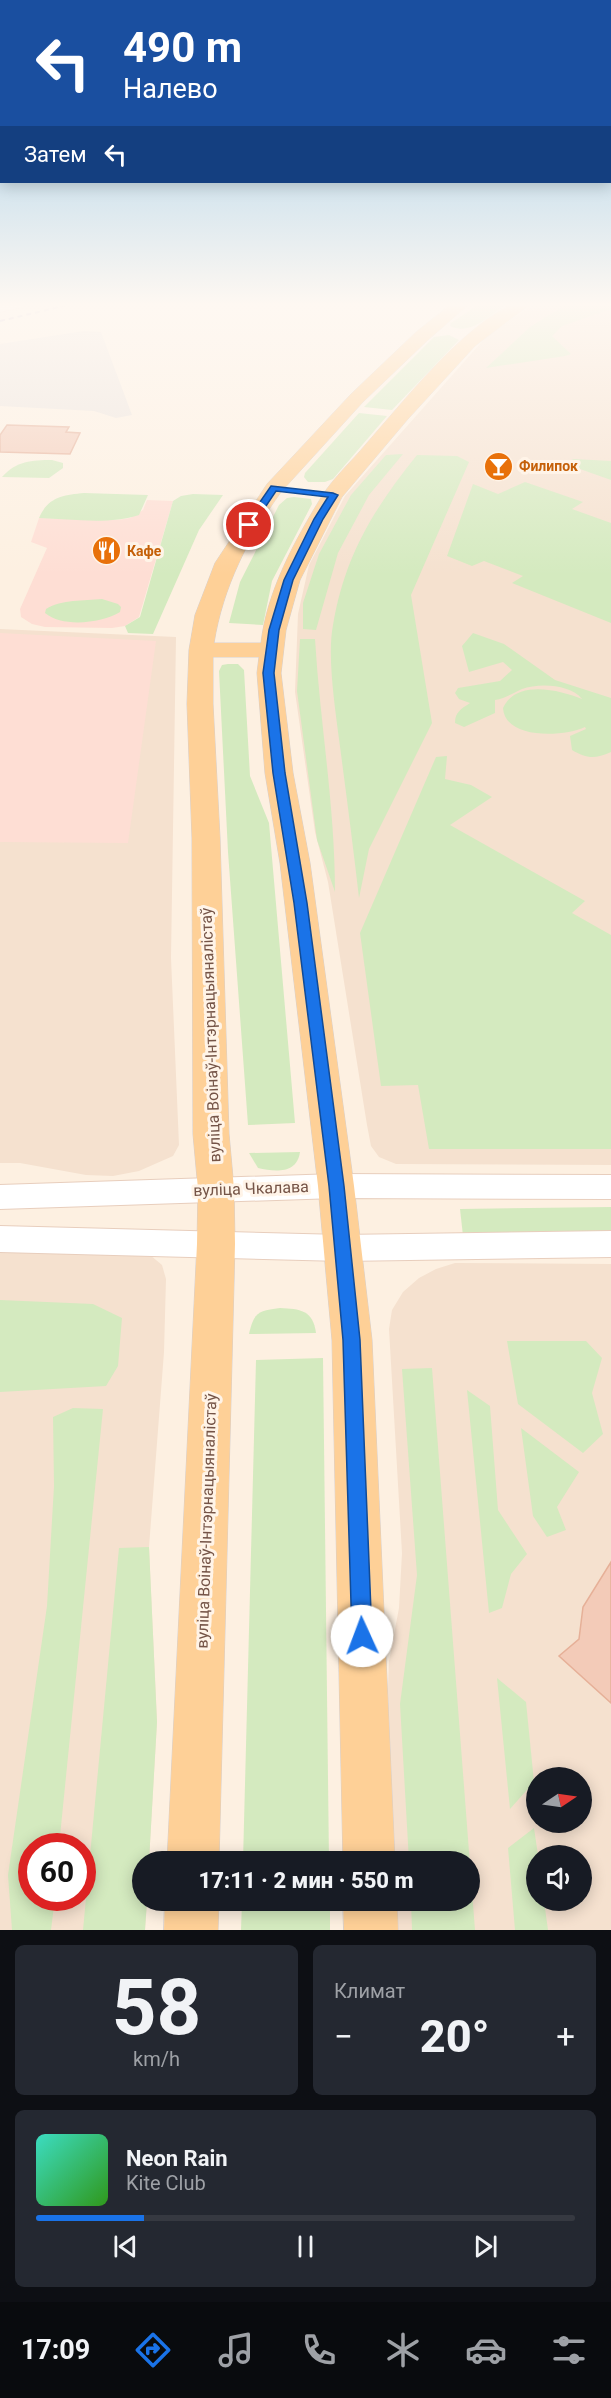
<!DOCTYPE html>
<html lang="ru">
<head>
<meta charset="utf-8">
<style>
  body { margin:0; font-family:Roboto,sans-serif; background:#242831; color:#f1f3f6; height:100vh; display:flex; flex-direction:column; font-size:22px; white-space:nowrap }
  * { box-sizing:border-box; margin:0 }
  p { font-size:20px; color:#9ea1a6 }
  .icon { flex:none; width:33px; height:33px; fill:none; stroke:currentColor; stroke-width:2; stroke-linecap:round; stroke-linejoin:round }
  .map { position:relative; height:1930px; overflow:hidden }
  .details { display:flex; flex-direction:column; gap:15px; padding:15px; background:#0d0f14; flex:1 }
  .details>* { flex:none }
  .guide { position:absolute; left:0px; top:0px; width:612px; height:183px; box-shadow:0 3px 15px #0003; background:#1a4fa0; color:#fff; overflow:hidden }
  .needle { width:39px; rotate:77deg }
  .buttons { position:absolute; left:526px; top:1767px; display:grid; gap:12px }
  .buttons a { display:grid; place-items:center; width:66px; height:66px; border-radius:50%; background:#171b24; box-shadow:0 3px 15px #0003; font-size:30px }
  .speed { position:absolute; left:18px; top:1833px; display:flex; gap:12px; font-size:30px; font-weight:700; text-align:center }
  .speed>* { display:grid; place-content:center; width:78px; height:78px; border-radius:50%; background:#171b24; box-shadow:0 3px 15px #0003; line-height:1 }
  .speed .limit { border:9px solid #d22; background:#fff; color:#111 }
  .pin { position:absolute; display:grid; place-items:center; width:51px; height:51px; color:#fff; margin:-26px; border:3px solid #fff; border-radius:50%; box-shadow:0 2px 6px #0007 }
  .me { position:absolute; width:66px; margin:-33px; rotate:358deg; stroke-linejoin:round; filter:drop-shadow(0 0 4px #0008) }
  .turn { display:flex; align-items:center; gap:21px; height:126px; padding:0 24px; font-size:27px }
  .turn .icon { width:78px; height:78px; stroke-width:2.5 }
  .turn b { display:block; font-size:42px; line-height:51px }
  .then { display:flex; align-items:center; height:57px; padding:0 24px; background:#0003; gap:12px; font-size:22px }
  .big { font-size:45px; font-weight:800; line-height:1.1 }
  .details .widget { flex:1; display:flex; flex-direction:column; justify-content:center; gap:9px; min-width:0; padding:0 21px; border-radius:9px; background:#242831 }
  .details .dial { align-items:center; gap:0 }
  .dial b { font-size:78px; line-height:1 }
  .song { display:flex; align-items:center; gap:18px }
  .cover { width:72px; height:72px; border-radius:9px; background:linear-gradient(135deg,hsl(170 70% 55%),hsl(110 70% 35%)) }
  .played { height:6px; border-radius:3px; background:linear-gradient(90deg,#1a73e8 20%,#363941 20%) }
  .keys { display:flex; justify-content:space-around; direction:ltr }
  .heat { display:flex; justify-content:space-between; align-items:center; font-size:33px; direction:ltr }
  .details .tiles { flex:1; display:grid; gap:15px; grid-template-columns:1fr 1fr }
  .widget:last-child { grid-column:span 2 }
  .trip { position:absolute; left:132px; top:1851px; width:348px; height:60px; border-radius:30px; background:#171b24; box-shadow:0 3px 15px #0003; font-weight:800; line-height:60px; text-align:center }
  .tab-bar { display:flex; height:96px; justify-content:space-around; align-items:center; background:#090b0e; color:#9ea1a6 }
  .tab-bar .icon { width:42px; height:42px }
  .tab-bar .active { color:#1a73e8 }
  .tab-bar b { font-size:27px; color:#f1f3f6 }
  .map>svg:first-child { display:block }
</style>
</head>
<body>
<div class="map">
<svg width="611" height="1930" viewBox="0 0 611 1930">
  <rect width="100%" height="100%" fill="#fdf0e1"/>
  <g fill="#f5e1cf" fill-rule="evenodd">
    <path d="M533,305H611V1165L396,1164L379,1157L371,1146L367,1125L328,882L315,832L295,692L298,614L309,565L345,496L487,336Z"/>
    <path d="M0,629L176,637L171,958L179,1145L173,1156L139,1171L113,1176L86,1175L20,1163H0Z"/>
    <path d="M0,1251L150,1255L162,1265L166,1279L164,1352L149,1547L157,1722L149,1861L142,1862V1900L147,1901L145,1930H0ZM32,1846H82V1898H32Z"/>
    <path d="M455,1263L611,1264V1930H398L397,1901L470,1900V1862L394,1861L387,1714L389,1661L399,1608L402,1553L389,1329L392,1310L403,1292L419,1278L436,1269ZM537,1778H582V1822H537ZM537,1856H582V1900H537Z"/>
  </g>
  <g fill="#feded4">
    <path d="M147,500L173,501L139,617L125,626L112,628L45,627L32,624L21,617L20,609L47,548L31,542L39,518L117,520L130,518L143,510Z"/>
    <path d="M0,633L156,641L128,843L0,842Z"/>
  </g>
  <path fill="#ebe3dd" d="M84,331L101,332L132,415L116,418L94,411L0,406V344Z"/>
  <g fill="#d4eabf">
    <path d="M478,305H505C489,316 470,336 450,326L451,323Z"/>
    <path d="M565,305H611V309L562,326L552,336L571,354L565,356L486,368L530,327Z"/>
    <path d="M449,335L459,340L392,410L364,407L434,337Z"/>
    <path d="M359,413L387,416L333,479L325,482H308L304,477L305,473Z"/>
    <path d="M403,454L369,495L338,553L316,630L303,629V603L319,554L351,495L386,455Z"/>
    <path d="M417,455L457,456L469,462L411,595L432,723L369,849L359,898C353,845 346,792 339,739C335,707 327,656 333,625C345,555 373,510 417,455Z"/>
    <path d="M574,459L611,461V480L563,463Z"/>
    <path d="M52,460L63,463V468L49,478L2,477C16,461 32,460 52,460Z"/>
    <path d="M525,482L583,502L572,509L611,523V623L512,583L523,576L484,561L472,566L447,556L473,484L498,494Z"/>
    <path d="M84,493L148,495L139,515C109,525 71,519 39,518C48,497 63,495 84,493Z"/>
    <path d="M193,494L223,495L199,530L153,634L128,633L125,626L140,617L173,501L181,496Z"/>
    <path d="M294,497L311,499L312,504L272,581L263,625L229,623L240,582L279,505L287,498Z"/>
    <path d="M102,599L118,604L121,607L120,612C102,623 63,628 45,613L46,609C62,599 84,601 102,599Z"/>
    <path d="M473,633L504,644L555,680L611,698V752C595,759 587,759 572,750L570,736L586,729L585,727C564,737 505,740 503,708C516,679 560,690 582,699C570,684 539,683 522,689C513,693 506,698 495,700V713L464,727L455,723C455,712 461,709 470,703L459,699L455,693L458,688L500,681L512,670L503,662L469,672L462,646Z"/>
    <path d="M300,639H315C320,723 335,806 335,892L317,840L310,788L297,691Z"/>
    <path d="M228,664H238L244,670L250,776L269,823L295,1123L248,1125L228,852L219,671L222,665Z"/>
    <path d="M447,756L445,779L471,785L492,797L450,825L585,901L572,913L611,935V1149H429L418,1085L381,1086L360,933L436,757Z"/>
    <path d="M300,1152C297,1174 275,1172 258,1168L249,1153Z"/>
    <path d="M611,1207V1234L463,1236L460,1209Z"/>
    <path d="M0,1300L93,1304L122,1318L118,1366L106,1386L0,1392Z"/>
    <path d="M280,1308C300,1309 313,1310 316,1333L249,1334C254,1312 258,1311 280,1308Z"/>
    <path d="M507,1341H586L602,1358L592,1393L603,1434L583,1453L518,1404Z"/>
    <path d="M323,1358L329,1861H243L256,1360Z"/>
    <path d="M432,1368L475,1930H412L411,1901L470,1900V1862L409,1861L400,1704L417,1575L402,1369Z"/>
    <path d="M467,1390L490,1406L498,1510L527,1554L511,1574L502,1608L489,1613Z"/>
    <path d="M73,1408L103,1409L59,1846H32V1898H55L51,1930H12L8,1875L47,1606L54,1486L53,1417Z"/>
    <path d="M521,1428L579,1472L557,1507L566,1530L547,1537L533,1516Z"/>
    <path d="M149,1547L157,1722L149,1861L142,1862V1900L147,1901L145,1930H83L119,1548Z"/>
    <path d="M497,1678L526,1702L534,1782L510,1809Z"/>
    <path d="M534,1828L538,1855L537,1900L544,1901L548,1930H515L508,1848Z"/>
    <path d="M242,1901H330V1930H241Z"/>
  </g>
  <g fill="#f3cbb8" stroke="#e6b098" stroke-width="1.5">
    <path d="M7,425L69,427L66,432L80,433L70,454L0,452V435Z"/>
    <path d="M611,1562V1703L559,1656L579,1639L583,1607Z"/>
  </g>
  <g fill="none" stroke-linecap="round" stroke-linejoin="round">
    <defs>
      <path id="street" d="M24,305L23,307L0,312V306Z"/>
      <g id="secondary">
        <path d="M336,1174L611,1175V1199L336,1198L0,1209V1185Z"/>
        <path d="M0,1226L342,1235L611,1231V1257L342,1261L0,1252Z"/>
      </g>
      <g id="primary">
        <path d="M450,305H468L428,340L363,402L281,492C248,538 223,587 214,643H261C267,591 295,540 322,496C334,477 352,461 366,444C403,402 458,332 507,307C513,303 522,305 529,305L475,346L408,419L342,497L300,580L286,630L281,673L293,773L310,863L354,1186L372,1340L395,1862H343L332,1340L318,1186L280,863L265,773L257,673L259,657H213V704L220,838L229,1134L234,1189L235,1244L219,1862H167L197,1244L198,1189L193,1134L192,838L187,704L189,650L195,615L215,563L267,484L351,394L416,332Z"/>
        <path d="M165,1900H219L218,1930H164Z"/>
        <path d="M343,1900H397L398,1930H344Z"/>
      </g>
    </defs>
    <use href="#street" stroke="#e1ccbd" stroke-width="1"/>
    <use href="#secondary" stroke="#e8cebd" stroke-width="2"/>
    <use href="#primary" stroke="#d8cfcb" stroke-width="1"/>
    <use href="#street" fill="#fff" fill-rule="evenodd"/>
    <use href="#secondary" fill="#fff" fill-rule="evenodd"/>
    <use href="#primary" fill="#fed097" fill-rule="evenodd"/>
    <path stroke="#b2a0c6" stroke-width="2" stroke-dasharray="5 4" stroke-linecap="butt" d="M0,321L68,305"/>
  </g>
  <linearGradient id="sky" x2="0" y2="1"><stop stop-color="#93c7e8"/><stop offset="0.53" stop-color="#fef8f2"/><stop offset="1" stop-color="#fef8f2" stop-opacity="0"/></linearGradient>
  <rect width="611" height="575" fill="url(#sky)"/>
  <path fill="#1a73e8" stroke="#114b97" stroke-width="1.5" d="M271,486L333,493L338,495L323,519L293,580L279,630L274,673L285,773L307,903L344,1186L360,1340L372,1636L369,1643L362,1645L355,1643L352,1636L343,1340L329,1186L294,903L273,773L263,673L269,630L284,580L314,519L328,497L276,491L252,527H245L244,525Z"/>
  <defs>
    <symbol id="bar-disc" viewBox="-11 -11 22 22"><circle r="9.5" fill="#e8710a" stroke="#fff4e8"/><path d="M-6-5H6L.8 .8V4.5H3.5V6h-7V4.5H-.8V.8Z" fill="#fff"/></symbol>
    <symbol id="restaurant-disc" viewBox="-11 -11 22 22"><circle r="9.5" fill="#e8710a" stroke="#fff4e8"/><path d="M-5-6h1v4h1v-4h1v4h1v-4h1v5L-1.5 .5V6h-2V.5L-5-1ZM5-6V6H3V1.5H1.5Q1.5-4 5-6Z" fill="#fff"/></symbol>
  </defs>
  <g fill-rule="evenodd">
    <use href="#bar-disc" x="482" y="450" width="33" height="33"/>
    <use href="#restaurant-disc" x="90" y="534" width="33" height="33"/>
  </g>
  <g text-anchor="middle" stroke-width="6" stroke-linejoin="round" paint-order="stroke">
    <g font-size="14" font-weight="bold" fill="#c56008" stroke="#fff4e8" text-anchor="start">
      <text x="519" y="471">Филипок</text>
      <text x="127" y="556">Кафе</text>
    </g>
    <g font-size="16" fill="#755447" stroke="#fff4e8">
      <text transform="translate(210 1035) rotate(-92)" y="6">вуліца Воінаў-Інтэрнацыяналістаў</text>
      <text transform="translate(251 1188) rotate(-2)" y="6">вуліца Чкалава</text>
      <text transform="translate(206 1521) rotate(-88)" y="6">вуліца Воінаў-Інтэрнацыяналістаў</text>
    </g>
  </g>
</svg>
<div class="buttons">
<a><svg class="needle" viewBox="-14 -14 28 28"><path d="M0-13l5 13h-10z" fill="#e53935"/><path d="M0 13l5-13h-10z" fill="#9ea1a6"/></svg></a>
<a><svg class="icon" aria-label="sound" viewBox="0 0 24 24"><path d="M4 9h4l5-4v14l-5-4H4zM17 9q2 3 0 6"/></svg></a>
</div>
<div class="speed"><div class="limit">60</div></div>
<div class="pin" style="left:249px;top:525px;background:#d93025"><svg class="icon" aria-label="arrive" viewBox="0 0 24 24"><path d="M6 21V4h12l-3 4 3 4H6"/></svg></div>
<svg class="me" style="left:362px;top:1636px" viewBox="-20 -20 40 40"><circle r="19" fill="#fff"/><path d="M0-13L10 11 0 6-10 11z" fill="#1a73e8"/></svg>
<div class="trip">17:11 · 2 мин · 550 m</div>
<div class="guide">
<div class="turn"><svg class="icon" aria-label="left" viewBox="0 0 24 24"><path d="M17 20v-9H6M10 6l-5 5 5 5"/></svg><div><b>490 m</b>Налево</div></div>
<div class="then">Затем<svg class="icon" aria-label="left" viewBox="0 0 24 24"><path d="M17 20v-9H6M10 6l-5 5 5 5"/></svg></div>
</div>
</div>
<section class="details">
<div class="tiles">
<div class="widget dial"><b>58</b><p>km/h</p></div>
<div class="widget"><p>Климат</p>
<div class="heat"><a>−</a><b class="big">20°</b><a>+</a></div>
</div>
<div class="widget">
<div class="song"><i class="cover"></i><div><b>Neon Rain</b><p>Kite Club</p></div></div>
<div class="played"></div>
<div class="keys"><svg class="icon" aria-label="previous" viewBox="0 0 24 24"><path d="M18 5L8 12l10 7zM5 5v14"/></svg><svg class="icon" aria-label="pause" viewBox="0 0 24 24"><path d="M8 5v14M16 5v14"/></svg><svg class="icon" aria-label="next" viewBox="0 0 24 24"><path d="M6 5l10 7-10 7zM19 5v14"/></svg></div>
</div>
</div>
</section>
<nav class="tab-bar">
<b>17:09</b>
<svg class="icon active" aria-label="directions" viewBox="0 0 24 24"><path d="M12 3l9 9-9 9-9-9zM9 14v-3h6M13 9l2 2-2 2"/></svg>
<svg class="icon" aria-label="music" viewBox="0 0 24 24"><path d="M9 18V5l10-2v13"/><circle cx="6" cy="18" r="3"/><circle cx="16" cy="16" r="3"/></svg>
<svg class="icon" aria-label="phone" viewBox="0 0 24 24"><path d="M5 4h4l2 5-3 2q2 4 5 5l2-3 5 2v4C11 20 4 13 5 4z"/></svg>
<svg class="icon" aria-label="climate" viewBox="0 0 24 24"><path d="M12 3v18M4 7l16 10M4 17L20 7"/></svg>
<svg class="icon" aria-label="car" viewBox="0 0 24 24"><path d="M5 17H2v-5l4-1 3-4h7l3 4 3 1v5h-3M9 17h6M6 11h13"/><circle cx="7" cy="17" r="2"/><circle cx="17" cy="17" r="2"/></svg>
<svg class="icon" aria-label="filters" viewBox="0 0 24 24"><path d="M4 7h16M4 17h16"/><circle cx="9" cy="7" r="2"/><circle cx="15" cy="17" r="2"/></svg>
</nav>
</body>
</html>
